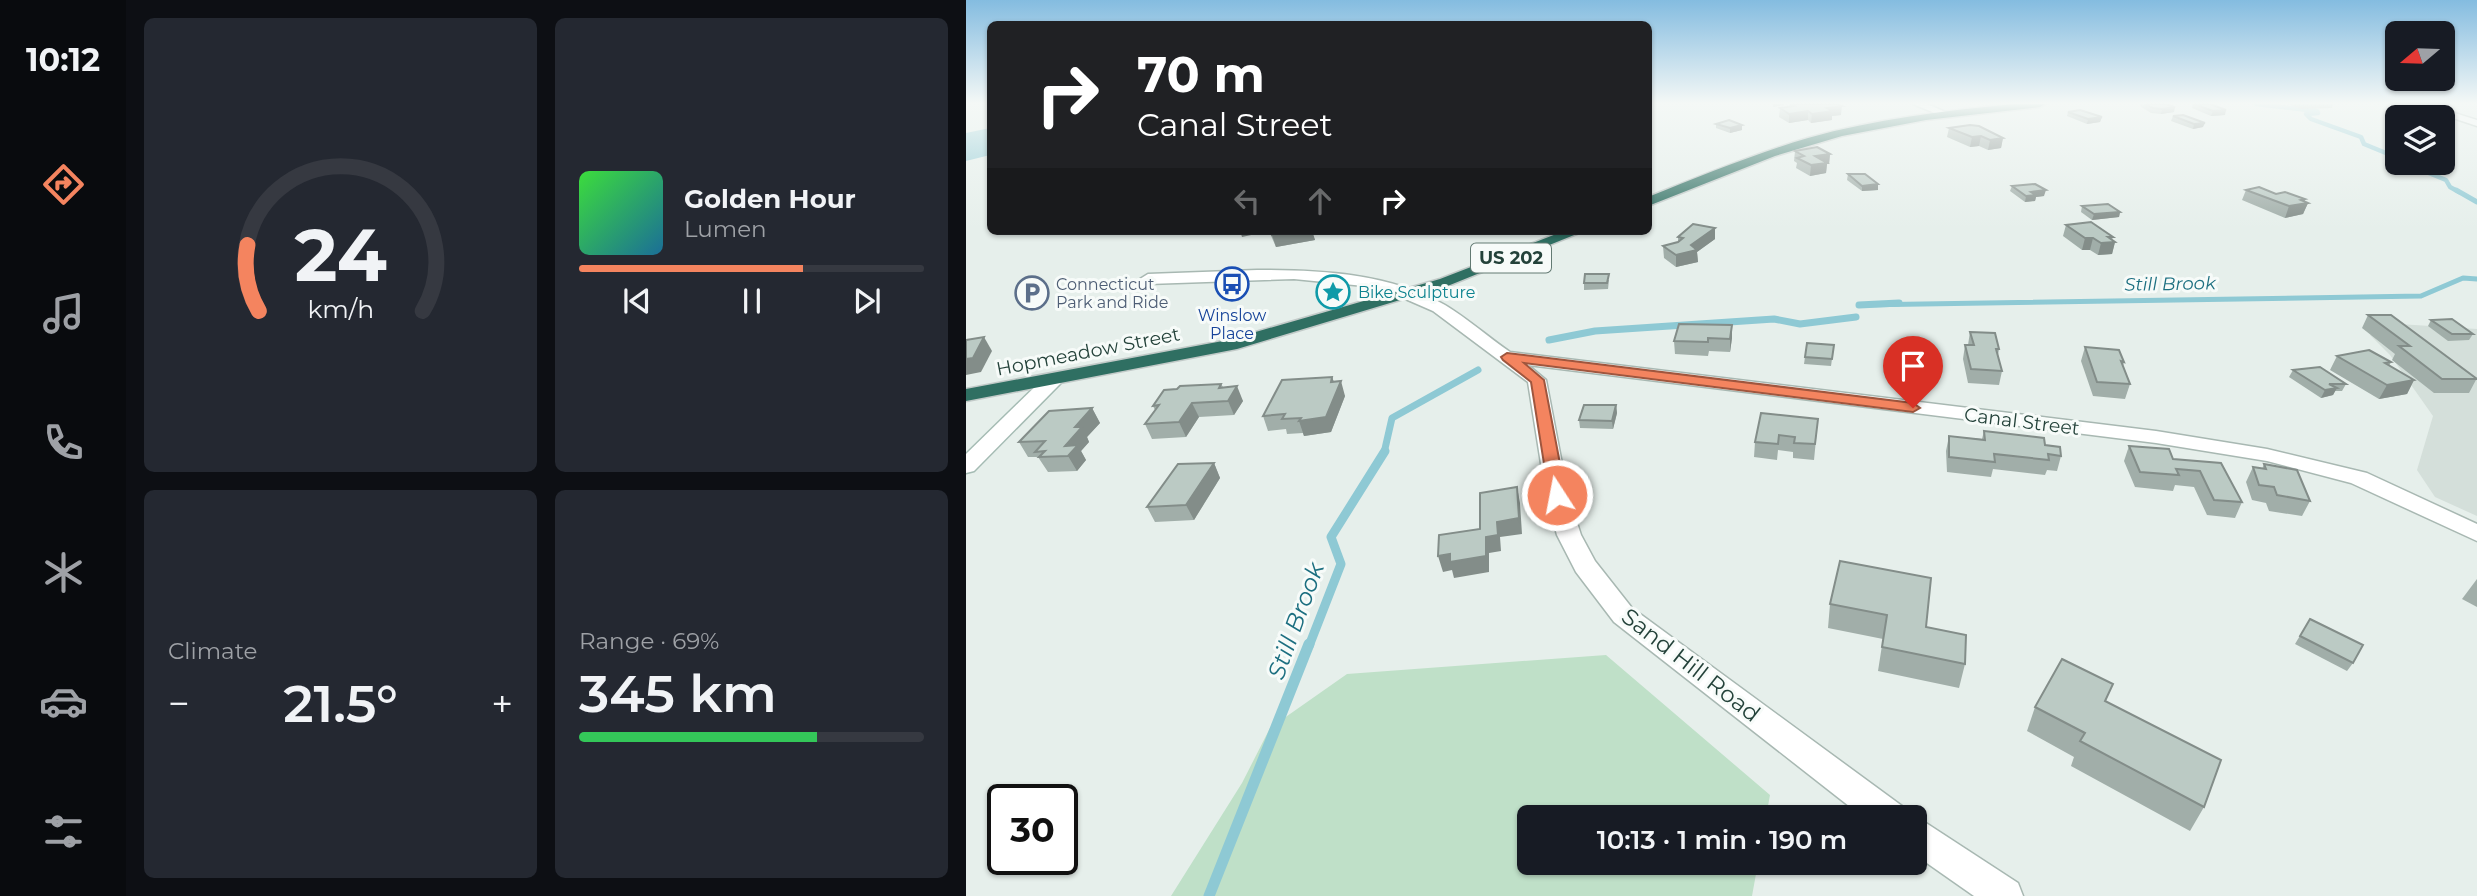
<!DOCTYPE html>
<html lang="en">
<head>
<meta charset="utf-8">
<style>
  body { margin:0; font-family:Montserrat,sans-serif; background:#242831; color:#f1f3f6; height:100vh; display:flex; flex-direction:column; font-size:26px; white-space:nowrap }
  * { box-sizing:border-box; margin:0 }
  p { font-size:23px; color:#9ea1a6 }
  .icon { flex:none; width:38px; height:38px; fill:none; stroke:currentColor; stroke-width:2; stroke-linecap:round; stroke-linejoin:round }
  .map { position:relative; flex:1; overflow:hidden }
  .panel { display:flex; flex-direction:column; gap:18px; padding:18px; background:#0d0f14; width:840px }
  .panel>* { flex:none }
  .guide { position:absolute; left:21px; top:21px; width:665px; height:214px; border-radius:10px; box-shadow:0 2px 5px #0004; background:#202124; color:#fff; overflow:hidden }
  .needle { width:46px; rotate:251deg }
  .controls { position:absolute; left:1419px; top:21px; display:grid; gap:14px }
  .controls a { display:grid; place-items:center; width:70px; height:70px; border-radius:10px; background:#171b24; box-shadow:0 2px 5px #0004; font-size:35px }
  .speed { position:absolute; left:21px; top:784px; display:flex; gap:14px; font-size:35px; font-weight:700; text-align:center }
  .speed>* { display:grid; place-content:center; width:91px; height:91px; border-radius:50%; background:#171b24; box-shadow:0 2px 5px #0004; line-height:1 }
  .speed .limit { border:4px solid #111; border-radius:10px; background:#fff; color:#111 }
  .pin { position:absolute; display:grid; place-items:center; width:60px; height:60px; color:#fff; margin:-72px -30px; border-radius:50% 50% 50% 0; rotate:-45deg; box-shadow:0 0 7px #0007 }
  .pin .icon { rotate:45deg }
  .me { position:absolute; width:77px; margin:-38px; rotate:349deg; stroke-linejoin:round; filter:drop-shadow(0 0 5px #0008) }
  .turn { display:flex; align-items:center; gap:24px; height:147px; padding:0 35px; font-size:32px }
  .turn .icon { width:91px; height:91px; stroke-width:2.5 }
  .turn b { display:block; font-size:49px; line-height:60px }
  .lanes { display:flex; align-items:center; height:66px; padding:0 35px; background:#0003; justify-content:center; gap:35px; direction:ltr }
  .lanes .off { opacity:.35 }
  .big { font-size:52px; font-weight:600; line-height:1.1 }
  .panel .widget { flex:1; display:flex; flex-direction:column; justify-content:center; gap:10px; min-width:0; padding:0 24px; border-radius:10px; background:#242831 }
  .panel .dial { align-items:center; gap:0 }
  .dial svg { height:182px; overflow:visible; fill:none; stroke:#363941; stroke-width:7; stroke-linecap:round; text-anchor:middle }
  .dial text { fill:#f1f3f6; stroke:none }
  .song { display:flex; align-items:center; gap:21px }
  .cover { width:84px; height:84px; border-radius:10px; background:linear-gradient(135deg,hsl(120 70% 55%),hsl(200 70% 35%)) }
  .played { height:7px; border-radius:4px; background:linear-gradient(90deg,#f4845f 65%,#363941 65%) }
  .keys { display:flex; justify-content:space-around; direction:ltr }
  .heat { display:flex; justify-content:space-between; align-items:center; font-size:38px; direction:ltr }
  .charge { height:10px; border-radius:5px; background:linear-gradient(90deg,#34c759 69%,#363941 0) }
  .panel .tiles { flex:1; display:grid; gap:18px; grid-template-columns:repeat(2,1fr) }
  .trip { position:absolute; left:551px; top:805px; width:410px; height:70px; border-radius:10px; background:#171b24; box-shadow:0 2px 5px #0004; font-weight:600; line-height:70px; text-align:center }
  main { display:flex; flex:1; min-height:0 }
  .dock { display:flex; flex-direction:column; width:126px; justify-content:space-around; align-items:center; background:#090b0e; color:#9ea1a6 }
  .dock .icon { width:49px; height:49px }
  .dock .on { color:#f4845f }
  .dock b { font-size:32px; color:#f1f3f6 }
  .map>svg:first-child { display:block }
</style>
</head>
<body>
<main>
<nav class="dock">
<b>10:12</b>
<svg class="icon on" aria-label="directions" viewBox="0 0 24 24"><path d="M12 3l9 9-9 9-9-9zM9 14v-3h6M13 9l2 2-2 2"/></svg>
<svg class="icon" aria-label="music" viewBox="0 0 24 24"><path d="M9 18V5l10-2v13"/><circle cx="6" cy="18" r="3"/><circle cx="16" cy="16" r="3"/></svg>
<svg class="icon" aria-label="phone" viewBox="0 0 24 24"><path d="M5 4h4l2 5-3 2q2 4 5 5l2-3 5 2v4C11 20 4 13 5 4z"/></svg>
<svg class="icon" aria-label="climate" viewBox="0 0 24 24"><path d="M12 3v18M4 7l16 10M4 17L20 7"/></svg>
<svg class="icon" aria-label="car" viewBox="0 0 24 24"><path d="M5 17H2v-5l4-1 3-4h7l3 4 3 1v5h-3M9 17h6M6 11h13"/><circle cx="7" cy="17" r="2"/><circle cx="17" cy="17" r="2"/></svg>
<svg class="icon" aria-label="filters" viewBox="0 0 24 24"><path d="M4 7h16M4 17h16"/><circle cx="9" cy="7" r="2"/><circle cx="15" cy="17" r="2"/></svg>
</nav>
<section class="panel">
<div class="tiles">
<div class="widget dial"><svg viewBox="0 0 100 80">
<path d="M14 69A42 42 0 1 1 86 69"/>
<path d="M14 69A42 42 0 0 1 9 40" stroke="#f4845f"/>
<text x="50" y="56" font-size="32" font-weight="700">24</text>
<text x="50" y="72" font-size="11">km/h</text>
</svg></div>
<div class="widget">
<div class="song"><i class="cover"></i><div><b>Golden Hour</b><p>Lumen</p></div></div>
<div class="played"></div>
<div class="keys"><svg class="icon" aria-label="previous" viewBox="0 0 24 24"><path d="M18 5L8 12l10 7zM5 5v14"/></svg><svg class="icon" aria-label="pause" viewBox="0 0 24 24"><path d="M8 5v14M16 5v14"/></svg><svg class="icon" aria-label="next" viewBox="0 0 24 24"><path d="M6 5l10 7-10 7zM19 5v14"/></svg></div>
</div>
<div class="widget"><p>Climate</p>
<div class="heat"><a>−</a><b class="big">21.5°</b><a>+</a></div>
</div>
<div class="widget"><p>Range · 69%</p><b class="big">345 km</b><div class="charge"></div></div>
</div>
</section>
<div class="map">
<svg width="1511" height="896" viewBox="0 0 1511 896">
  <rect width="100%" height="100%" fill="#e6efeb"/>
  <path fill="#d4dfda" d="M1433,324L1511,329V516L1469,497L1451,470L1467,416L1424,355L1404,335Z"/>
  <path fill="#bfe0c8" d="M640,655L804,795L800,817H564V863H792L786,896H205L276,783L304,728L381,674Z"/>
  <path fill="#8ec9d4" d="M24,128V155L0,161V133Z"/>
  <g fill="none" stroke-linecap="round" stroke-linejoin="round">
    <g stroke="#8ec9d4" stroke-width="4.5">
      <path d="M1290,104L1351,111L1352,113L1340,114L1345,119L1395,137L1398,144L1432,158"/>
      <path d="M1438,163L1480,180L1484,187L1493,192"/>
    </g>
    <g stroke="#8ec9d4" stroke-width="5">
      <path d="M1490,190L1511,202"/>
      <path d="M893,305L1455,296L1497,278L1511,279"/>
    </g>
    <g stroke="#8ec9d4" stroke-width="7">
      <path d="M893,305L933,303"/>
      <path d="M583,340L629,331L808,319L834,324L890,317"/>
      <path d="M418,453L426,418L512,370"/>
    </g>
    <path stroke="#8ec9d4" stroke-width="9" d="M343,646L375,564L365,537L419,451"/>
    <path stroke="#8ec9d4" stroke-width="11" d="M243,896L343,644"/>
    <defs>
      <g id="street">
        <path d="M1445,104H1460L1511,120V126Z"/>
        <path d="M291,270C354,270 423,273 479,305C501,318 522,337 544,352L1190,431L1301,449L1401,473L1511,524V541L1385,483L1301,461L1190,443L562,365L580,380L602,495L615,535L629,561L666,608L936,806L941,817H897L648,622L610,572L591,535L580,495L562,382L467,311L428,294L398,286L328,279L182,284L174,279L182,274Z"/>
        <path d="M948,818L960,823L1052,883L1057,896H1008L948,854Z"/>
      </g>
      <g id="secondary">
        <path d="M947,104H961L984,114L976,116Z"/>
        <path d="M87,374L94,376L96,380L94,384L8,471L0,473V454L80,376Z"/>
      </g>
      <g id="highway">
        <path d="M1047,104H1079L1074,107L960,120L876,136L809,156L682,206V197C735,176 788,154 842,138C909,119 978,111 1047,104Z"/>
        <path d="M598,231H618L484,285L271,349L0,401V389L262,340L474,279Z"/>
      </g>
    </defs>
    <use href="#street" stroke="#a8b8b2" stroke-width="3"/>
    <use href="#secondary" stroke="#a4bbb3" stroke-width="3"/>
    <use href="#highway" stroke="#c2cac8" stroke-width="3"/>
    <use href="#street" fill="#fff" fill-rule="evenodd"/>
    <use href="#secondary" fill="#fff" fill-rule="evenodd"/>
    <use href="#highway" fill="#2f6f62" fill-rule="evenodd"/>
  </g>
  <g fill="#a1aea9">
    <path d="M824,104L875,115L866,116V120L845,123L842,120L823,123L813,117L814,108L823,107Z"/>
    <path d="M1175,104H1199L1208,112L1195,114L1185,113L1174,106Z"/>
    <path d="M1227,104L1259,115L1245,116L1226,108Z"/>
    <path d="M1322,104H1367L1366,108L1335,109Z"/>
    <path d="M1102,112L1136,117L1134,122L1121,124L1101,116Z"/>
    <path d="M1207,116L1237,127L1227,129L1205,121Z"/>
    <path d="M750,124L776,130L764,133L750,128Z"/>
    <path d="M983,128L1037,138L1035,148L1022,150L1013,146L1004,147L981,137Z"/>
    <path d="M829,151L864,154L863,164H861L860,173L844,176L830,168L831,163L828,161Z"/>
    <path d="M882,174L912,190L896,191L881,180Z"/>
    <path d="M1046,186L1078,196L1070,197L1069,201L1059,202L1044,191Z"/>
    <path d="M1280,190L1310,194L1339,199L1338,201L1342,203L1337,214L1319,218L1276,200Z"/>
    <path d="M1116,206L1154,212L1153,217L1126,220L1115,212Z"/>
    <path d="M1100,225L1147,237L1146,240L1149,242L1146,254L1132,255L1124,250H1116L1097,236Z"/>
    <path d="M749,228V239L731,252L732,262L710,267L698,258L697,246L712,242V237Z"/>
    <path d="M303,231H346L349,240L310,247Z"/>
    <path d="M643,280L642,289L618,290V283Z"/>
    <path d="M1402,315L1511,378L1503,393H1468L1426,360L1429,354L1396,328Z"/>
    <path d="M1465,320L1507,334L1503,340L1482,341L1462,326Z"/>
    <path d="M766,325V338L764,352L743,351L742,356L709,354L708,341Z"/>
    <path d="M1004,332L1033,349L1032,355L1036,371L1033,385L1002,383L997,359L999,345H1002Z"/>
    <path d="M868,345L865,366L838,364L839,357Z"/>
    <path d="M1119,347L1158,362L1157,366L1164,384L1159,399L1127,396L1115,361Z"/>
    <path d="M1371,356L1425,362L1423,366L1448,380L1441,394L1413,399L1364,370Z"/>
    <path d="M1327,370L1380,384L1376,391H1369L1367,395L1355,398L1323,377Z"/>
    <path d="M366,377L368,382L379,396L365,432L338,436L337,433L321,434L320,429L302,431L297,416Z"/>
    <path d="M255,384L257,387L277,401L268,415L233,417L220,437L186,439L179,424L189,410L187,406L211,389Z"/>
    <path d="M650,405L651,413L647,429L614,428L613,420Z"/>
    <path d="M126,408L134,423L121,437L123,442L115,451L120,460L111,471L82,472L72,457H62L53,442Z"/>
    <path d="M852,419L848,460L827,458V452L812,450L811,460L788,457L789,442Z"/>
    <path d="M1018,431L1079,445L1095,456L1091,471L1081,470L1079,475L1027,469L1025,477L981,472L980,451L983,436L1016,439Z"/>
    <path d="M1163,446L1207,459L1255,463L1276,502L1269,518L1241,515L1228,487L1209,485L1207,491L1169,487L1158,461Z"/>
    <path d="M248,463L254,478L228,520L189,522L181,507Z"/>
    <path d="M1298,464L1344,501L1336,516L1303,511L1300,503L1286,500L1280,482L1287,467L1296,469Z"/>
    <path d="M874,561L960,627L999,664L993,688L912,671L917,639L862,628L864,604Z"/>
    <path d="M1511,579V607L1496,599Z"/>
    <path d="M1344,619L1387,663L1381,671L1329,644Z"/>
    <path d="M1140,702L1238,807L1224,831L1105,766L1108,757L1061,731L1069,707Z"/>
  </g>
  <g fill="#838d89">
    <path d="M807,104H818V105L807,107Z"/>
    <path d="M876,106L875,115L866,116V120L845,123L846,114L861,108Z"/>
    <path d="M1209,107L1208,112L1195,114L1196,109Z"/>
    <path d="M1260,110L1259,115L1245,116L1247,111Z"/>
    <path d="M842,111V120L823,123V114Z"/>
    <path d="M1136,117L1134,122L1121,124L1122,119Z"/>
    <path d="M1239,123L1237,127L1227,129L1228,124Z"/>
    <path d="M776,125V130L764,133V128Z"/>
    <path d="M1015,136L1013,146L1004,147L1006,137Z"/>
    <path d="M1037,138L1035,148L1022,150L1024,140Z"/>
    <path d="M864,154L863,164H861L860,173L844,176L845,165L849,156Z"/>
    <path d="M912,184V190L896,191V186Z"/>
    <path d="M1080,190L1078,196L1070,197L1069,201L1059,202L1060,196L1065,192Z"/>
    <path d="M1339,199L1338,204L1342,203L1337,214L1319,218L1323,206L1335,200Z"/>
    <path d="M1154,212L1153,217L1126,220L1128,214Z"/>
    <path d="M749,228V239L731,252L732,262L710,267V255Z"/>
    <path d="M274,231H298L299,232L276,237Z"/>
    <path d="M329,231H346L349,240L310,247L306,235Z"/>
    <path d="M1119,238H1127L1124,250H1116Z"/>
    <path d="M1149,242L1146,254L1132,255L1135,243Z"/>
    <path d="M766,325V338L764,352V339Z"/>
    <path d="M18,337L26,351L15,372L0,375V359Z"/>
    <path d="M366,377L371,391L375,381L379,396L365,432L338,436L333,421L365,382Z"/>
    <path d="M1448,380L1441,394L1413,399L1421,385Z"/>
    <path d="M271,386L277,401L268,415L262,401Z"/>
    <path d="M1371,388L1367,395L1355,398L1359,390Z"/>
    <path d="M226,403L233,417L220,437L213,422Z"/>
    <path d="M650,405L651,413L647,429L646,421Z"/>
    <path d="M126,408L134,423L121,437L123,442L115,451L120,460L111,471L102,456L99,446L109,427Z"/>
    <path d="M248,463L254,478L228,520L220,505Z"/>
    <path d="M551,487L554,503L556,534L534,537L535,551L523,553V572L488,578L486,570L477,572L472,556L520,537L531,522Z"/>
  </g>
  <g fill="#bbcac4" stroke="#838d89" stroke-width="2">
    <path d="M824,104H871L876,106L861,108L867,111L846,114L842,111L823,114L814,108L828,106Z"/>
    <path d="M1179,104H1199L1209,107L1196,109L1187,108Z"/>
    <path d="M1228,104H1244L1260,110L1247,111Z"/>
    <path d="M1114,110L1136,117L1122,119L1102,112Z"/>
    <path d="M1217,115L1239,123L1228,124L1207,116Z"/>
    <path d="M763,120L776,125L764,128L750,124Z"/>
    <path d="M1004,125L1013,126L1037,138L1024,140L1015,136L1006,137L983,128Z"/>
    <path d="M851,147L864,154L849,156L861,163L845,165L831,158L838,156L829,151Z"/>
    <path d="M882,174H899L912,184L896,186Z"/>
    <path d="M1069,184L1080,190L1065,192L1070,195L1060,196L1046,186Z"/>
    <path d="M1293,187L1310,194L1319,192L1339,199L1335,200L1342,203L1323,206L1280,190Z"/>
    <path d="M1142,204L1154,212L1128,214L1116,206Z"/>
    <path d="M1125,222L1147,237H1142L1149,242L1135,243L1127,238H1119L1100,225Z"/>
    <path d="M727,224L749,228L725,245L731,250L710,255L697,246L712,242L717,238L712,237Z"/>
    <path d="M304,231H329L306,235Z"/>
    <path d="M619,274H643L641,283H618Z"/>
    <path d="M1402,315H1425L1511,379H1476L1433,346H1444Z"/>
    <path d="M1486,319L1507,334H1486L1465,320Z"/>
    <path d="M713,324L766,325L764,339L742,338V342L708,341Z"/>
    <path d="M1004,332L1029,333L1033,349H1030L1036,371L1005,369L999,345H1008Z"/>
    <path d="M18,337L7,358L0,359V340Z"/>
    <path d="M841,343L868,345L866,359L839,357Z"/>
    <path d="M1119,347L1153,350L1158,362L1155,361L1164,384L1131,382Z"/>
    <path d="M1403,350L1425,362L1419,363L1448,380L1421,385L1371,356Z"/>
    <path d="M1354,367L1380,384H1363L1371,388L1359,390L1327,370Z"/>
    <path d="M366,377L365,382L375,381L360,417L333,421L335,418L316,419L319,414L297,416L316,380Z"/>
    <path d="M255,384L253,388L271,386L262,401L226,403L213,422L179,424L193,405L187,406L198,390L211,389L214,386Z"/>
    <path d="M618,405H650L646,421L613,420Z"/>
    <path d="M126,408L109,427H116L99,446L112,445L102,456L73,457L79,451L69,452L79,441L53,442L83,411Z"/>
    <path d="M795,413L852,419L849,444L828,443L829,437L813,435L812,444L789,442Z"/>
    <path d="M1018,431L1078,438L1079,445L1094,447L1095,456L1082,454L1083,460L1028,454L1029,462L983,457V436L1019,440Z"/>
    <path d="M1163,446L1203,449L1207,459L1255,463L1276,502L1248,500L1234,471L1210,469L1213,475L1174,472Z"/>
    <path d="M248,463L220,505L181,507L212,464Z"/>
    <path d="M1298,464L1331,470L1344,501L1311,495L1308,487L1293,485L1287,467L1300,469Z"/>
    <path d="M551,487L553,518L531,522L532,535L520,537V556L484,562V554L472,556L473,535L514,529V493Z"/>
    <path d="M874,561L965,578L960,627L1000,635L999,664L916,647L921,615L864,604Z"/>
    <path d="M1344,619L1397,645L1387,663L1334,636Z"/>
    <path d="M1096,659L1147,684L1139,701L1255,760L1238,807L1114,741L1119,733L1069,707Z"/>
  </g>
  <linearGradient id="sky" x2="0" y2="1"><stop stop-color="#84bce0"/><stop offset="0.45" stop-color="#f4f8f6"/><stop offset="1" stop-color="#f4f8f6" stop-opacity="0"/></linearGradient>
  <rect width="1511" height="229" fill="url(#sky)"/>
  <path fill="#f4845f" stroke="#9f563e" stroke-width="2" d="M541,353L947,403L954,408L947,412L558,363L578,380L600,495L591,500L583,495L565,382L537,360L535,357Z"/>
  <defs>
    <symbol id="bus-ring" viewBox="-11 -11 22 22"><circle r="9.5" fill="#f7fbf9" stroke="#1a4fb4" stroke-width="1.5"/><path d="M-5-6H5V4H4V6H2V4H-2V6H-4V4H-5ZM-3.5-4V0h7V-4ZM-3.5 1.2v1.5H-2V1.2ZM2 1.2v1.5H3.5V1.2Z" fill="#1a4fb4"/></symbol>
    <symbol id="sight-ring" viewBox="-11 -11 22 22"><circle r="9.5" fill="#f7fbf9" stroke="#0f9aa8" stroke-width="1.5"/><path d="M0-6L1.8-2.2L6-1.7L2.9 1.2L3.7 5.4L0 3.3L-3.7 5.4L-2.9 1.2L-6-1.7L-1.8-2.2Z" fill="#0f9aa8"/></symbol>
    <symbol id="parking-ring" viewBox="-11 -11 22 22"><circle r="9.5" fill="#f7fbf9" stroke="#5c6f8a" stroke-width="1.5"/><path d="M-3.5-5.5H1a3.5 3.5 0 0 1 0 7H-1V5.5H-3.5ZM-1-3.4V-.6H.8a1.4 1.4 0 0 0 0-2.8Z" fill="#5c6f8a"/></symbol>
  </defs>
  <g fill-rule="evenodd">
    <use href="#bus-ring" x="247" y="265" width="38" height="38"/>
    <use href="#sight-ring" x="348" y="273" width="38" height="38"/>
    <use href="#parking-ring" x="47" y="274" width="38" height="38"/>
  </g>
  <g text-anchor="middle" stroke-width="6" stroke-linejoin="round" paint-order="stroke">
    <g font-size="16" fill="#4e5e75" stroke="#f7fbf9" text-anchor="start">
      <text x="90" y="290">Connecticut<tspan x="90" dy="18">Park and Ride</tspan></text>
    </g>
    <g font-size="16" fill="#0d838f" stroke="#f7fbf9" text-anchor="start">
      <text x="392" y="298">Bike Sculpture</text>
    </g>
    <g font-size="16" fill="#164399" stroke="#f7fbf9">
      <text x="266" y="321">Winslow<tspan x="266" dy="18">Place</tspan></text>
    </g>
    <rect fill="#f7fbf9" stroke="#637a73" stroke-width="2" x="505" y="243.5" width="80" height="29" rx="5"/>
    <g font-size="18" font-weight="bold" fill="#24423a">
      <text x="545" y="264">US 202</text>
    </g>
    <g font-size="18" font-style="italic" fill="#1c6f80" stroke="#f7fbf9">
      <text transform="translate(1204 284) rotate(-1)" y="6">Still Brook</text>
    </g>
    <g font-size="19" fill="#24423a" stroke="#f7fbf9">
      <text transform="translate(122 351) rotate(-11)" y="7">Hopmeadow Street</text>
      <text transform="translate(1056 421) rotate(7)" y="7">Canal Street</text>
    </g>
    <g font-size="23" fill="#24423a" stroke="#f7fbf9">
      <text transform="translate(725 665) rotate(38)" y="8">Sand Hill Road</text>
    </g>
    <g font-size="24" font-style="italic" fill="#1c6f80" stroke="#f7fbf9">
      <text transform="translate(330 621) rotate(-70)" y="8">Still Brook</text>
    </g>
  </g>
</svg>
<div class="controls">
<a><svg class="needle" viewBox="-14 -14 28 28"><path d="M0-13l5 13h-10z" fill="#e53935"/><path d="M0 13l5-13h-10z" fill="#9ea1a6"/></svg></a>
<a><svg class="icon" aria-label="layers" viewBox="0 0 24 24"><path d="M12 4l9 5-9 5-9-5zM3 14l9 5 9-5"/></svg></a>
</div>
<div class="speed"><div class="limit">30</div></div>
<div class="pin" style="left:947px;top:408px;background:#d93025"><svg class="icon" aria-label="arrive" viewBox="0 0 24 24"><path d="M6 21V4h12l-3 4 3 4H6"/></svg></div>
<svg class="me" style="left:591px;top:495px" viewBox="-20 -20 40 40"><circle r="17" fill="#f4845f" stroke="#fff" stroke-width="3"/><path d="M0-11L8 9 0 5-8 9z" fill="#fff"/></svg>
<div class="trip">10:13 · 1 min · 190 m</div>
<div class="guide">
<div class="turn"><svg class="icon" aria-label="right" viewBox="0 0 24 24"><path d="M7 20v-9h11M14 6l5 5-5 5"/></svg><div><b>70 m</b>Canal Street</div></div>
<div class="lanes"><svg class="icon off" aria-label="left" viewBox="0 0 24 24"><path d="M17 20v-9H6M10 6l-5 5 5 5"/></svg><svg class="icon off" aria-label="ahead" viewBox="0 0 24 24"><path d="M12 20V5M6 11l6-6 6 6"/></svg><svg class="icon" aria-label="right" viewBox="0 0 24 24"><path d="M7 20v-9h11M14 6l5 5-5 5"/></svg></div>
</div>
</div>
</main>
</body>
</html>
